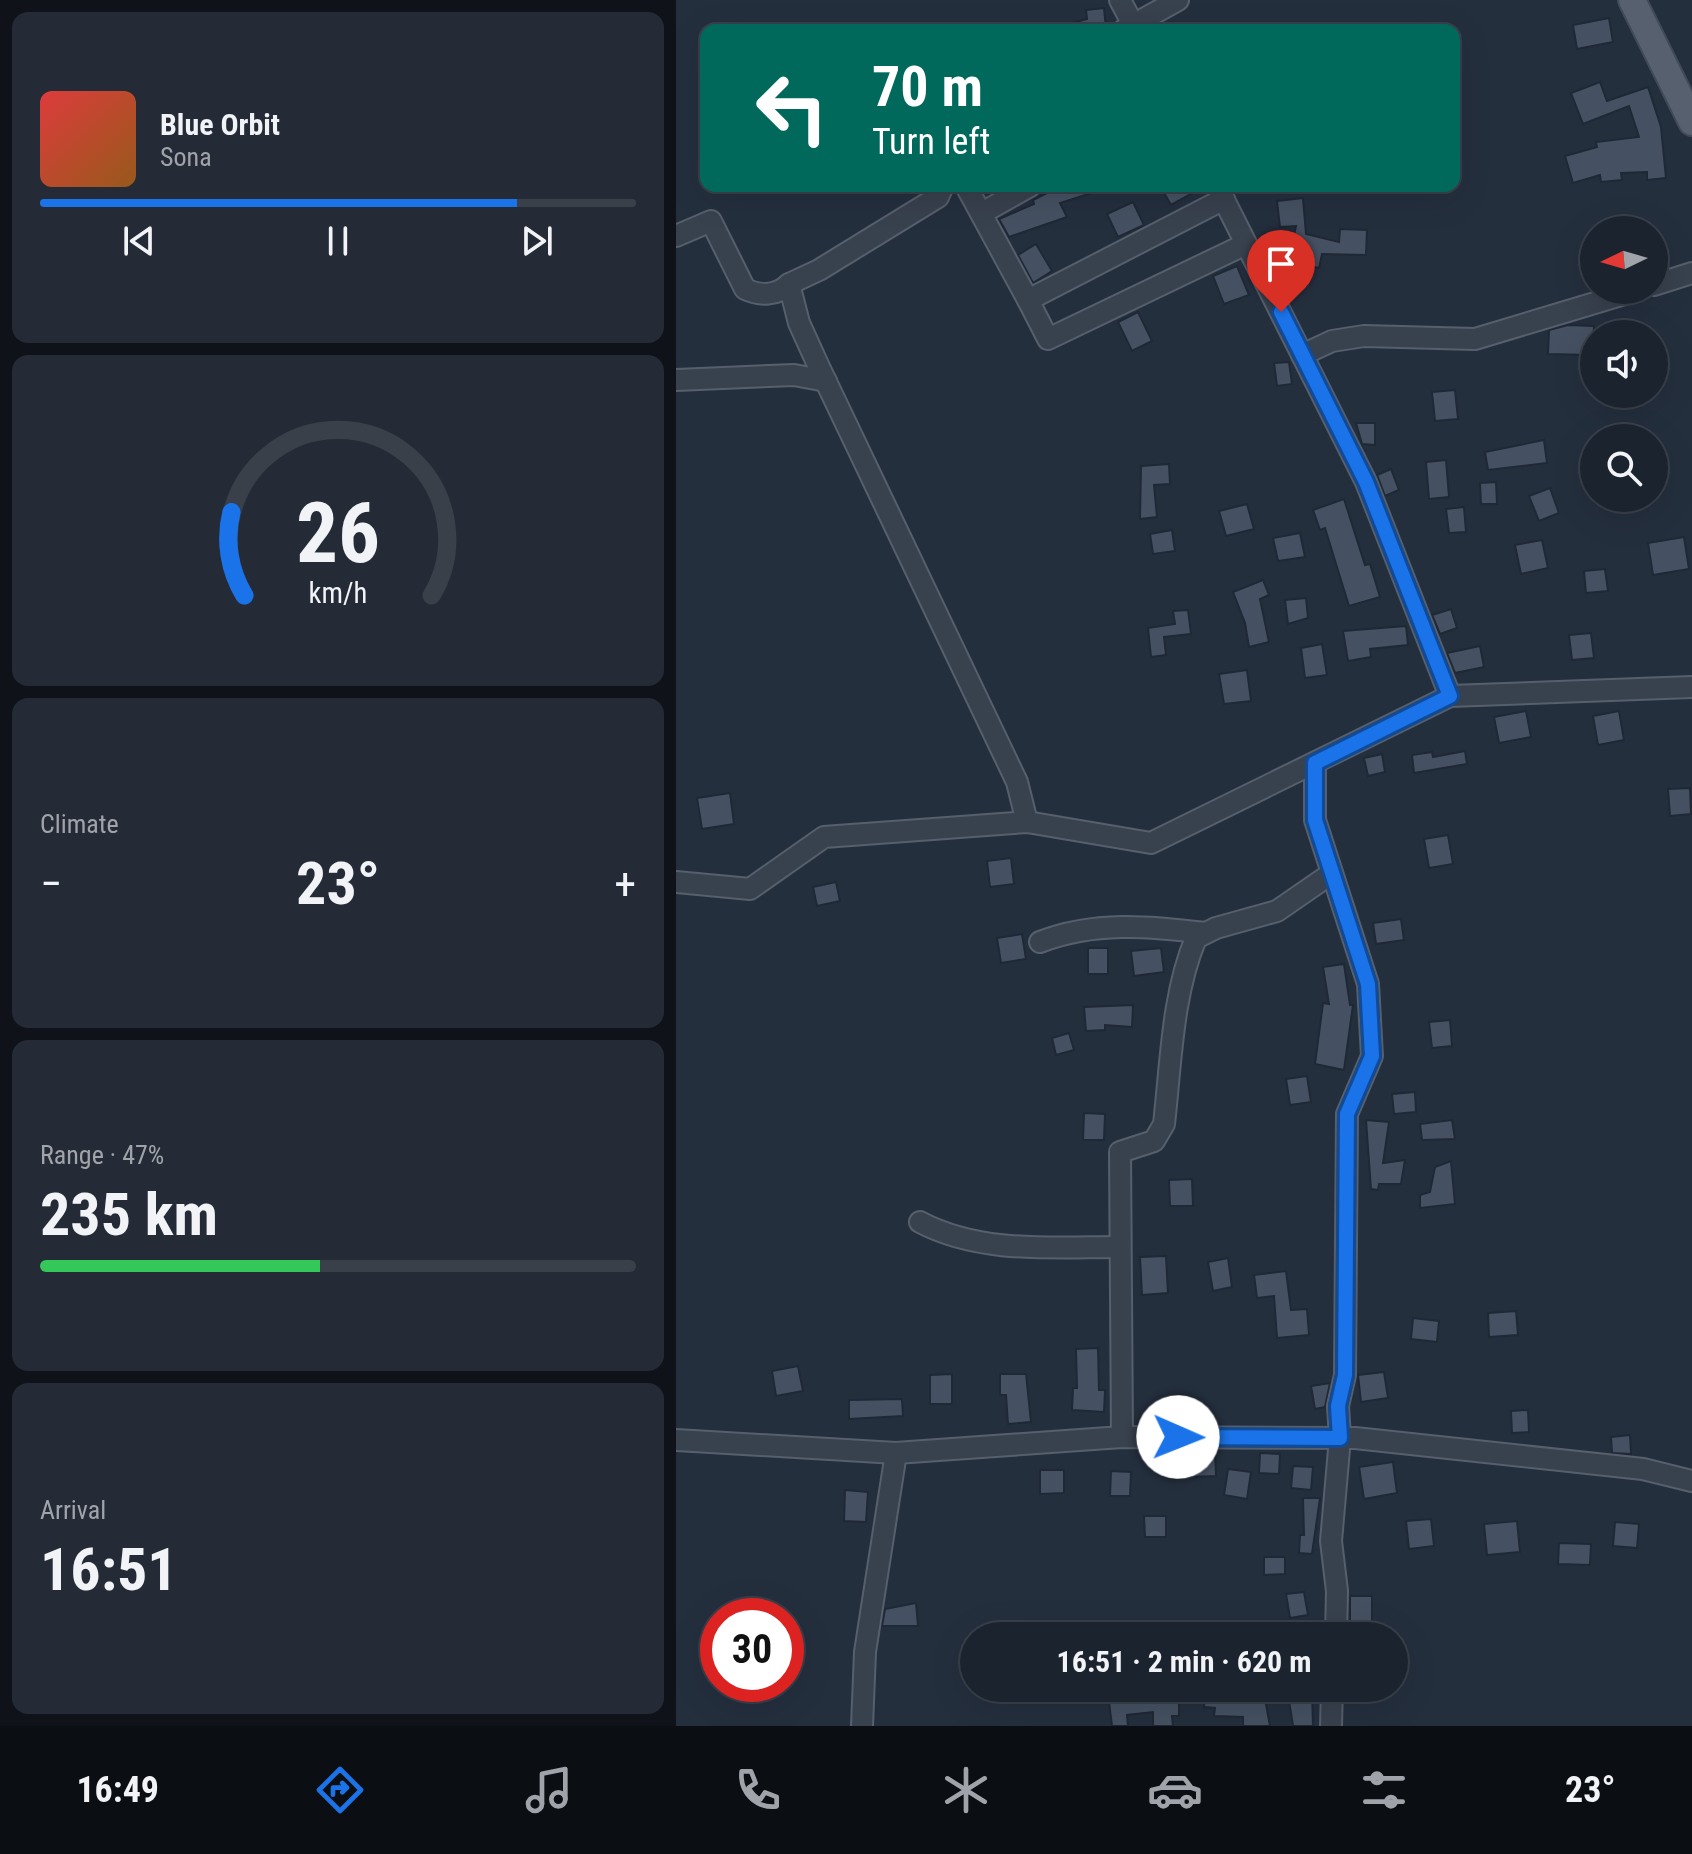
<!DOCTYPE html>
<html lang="en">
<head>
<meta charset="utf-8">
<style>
  body { margin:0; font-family:"Roboto Condensed",sans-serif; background:#242b36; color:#f1f3f6; height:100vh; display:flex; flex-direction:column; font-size:30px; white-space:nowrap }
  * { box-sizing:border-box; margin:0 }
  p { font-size:26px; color:#a0a4aa }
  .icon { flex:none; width:44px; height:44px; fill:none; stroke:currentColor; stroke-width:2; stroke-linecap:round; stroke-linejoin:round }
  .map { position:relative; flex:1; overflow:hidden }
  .details { display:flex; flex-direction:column; gap:12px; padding:12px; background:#0f1319; width:676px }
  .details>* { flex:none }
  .guide { position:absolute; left:24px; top:24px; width:760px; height:168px; border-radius:16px; box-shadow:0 8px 32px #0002,0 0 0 2px #39404a; background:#00695c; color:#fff; overflow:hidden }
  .needle { width:52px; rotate:265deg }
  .buttons { position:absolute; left:904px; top:216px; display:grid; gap:16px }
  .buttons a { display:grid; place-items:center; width:88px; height:88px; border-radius:50%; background:#1b232e; box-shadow:0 8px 32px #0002,0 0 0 2px #39404a; font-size:40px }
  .speed { position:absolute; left:24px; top:1598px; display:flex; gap:16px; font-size:40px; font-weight:700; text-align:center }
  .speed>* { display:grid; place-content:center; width:104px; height:104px; border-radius:50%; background:#1b232e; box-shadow:0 8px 32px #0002,0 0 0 2px #39404a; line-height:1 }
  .speed .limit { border:12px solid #d22; background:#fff; color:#111 }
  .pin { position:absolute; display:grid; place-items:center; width:68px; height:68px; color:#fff; margin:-82px -34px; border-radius:50% 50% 50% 0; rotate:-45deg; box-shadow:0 0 8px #0007 }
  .pin .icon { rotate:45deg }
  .me { position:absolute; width:88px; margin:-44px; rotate:91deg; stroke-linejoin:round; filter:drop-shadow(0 0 6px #0008) }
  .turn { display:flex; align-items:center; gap:28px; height:168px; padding:0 40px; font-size:36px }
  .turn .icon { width:104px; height:104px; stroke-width:2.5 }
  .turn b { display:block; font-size:56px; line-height:68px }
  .big { font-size:60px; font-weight:700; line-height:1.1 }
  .details .widget { flex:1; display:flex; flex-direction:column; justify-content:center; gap:12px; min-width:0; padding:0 28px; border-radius:16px; background:#242b36 }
  .details .dial { align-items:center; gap:0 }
  .dial svg { height:208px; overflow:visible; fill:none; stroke:#39404a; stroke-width:7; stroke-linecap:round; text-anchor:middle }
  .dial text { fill:#f1f3f6; stroke:none }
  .song { display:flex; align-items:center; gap:24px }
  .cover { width:96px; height:96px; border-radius:12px; background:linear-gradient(135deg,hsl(0 70% 55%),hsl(30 70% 35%)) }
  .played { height:8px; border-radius:4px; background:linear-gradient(90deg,#1a73e8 80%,#39404a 80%) }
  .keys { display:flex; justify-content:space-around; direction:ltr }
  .heat { display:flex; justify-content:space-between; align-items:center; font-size:44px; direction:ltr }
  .charge { height:12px; border-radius:6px; background:linear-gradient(90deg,#34c759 47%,#39404a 0) }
  .trip { position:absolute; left:284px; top:1622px; width:448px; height:80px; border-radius:40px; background:#1b232e; box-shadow:0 8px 32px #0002,0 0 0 2px #39404a; font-weight:700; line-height:80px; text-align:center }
  .dock { display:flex; height:128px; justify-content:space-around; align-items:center; background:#0b0e12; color:#a0a4aa }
  .dock .icon { width:56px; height:56px }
  .dock .on { color:#1a73e8 }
  .dock b { font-size:36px; color:#f1f3f6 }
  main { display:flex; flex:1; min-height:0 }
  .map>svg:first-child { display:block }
</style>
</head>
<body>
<main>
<section class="details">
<div class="widget">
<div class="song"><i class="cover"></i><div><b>Blue Orbit</b><p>Sona</p></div></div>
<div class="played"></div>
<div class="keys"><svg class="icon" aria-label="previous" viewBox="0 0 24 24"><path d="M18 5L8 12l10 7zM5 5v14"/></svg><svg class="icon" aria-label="pause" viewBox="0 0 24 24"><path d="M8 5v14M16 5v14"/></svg><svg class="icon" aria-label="next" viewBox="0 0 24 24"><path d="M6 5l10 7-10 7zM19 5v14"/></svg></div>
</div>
<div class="widget dial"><svg viewBox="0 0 100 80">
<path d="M14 69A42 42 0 1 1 86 69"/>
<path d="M14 69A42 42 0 0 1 9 37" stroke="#1a73e8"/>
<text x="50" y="56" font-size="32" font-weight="700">26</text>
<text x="50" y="72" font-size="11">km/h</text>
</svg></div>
<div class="widget"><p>Climate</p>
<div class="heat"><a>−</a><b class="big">23°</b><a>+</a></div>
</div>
<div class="widget"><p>Range · 47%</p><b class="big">235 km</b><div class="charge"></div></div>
<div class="widget"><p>Arrival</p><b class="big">16:51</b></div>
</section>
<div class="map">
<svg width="1016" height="1726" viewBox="0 0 1016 1726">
  <rect width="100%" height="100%" fill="#242f3e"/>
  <g fill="#455162" stroke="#1f2835" stroke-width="2">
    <path d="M428,8L430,29L385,30V26L411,19L410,10Z"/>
    <path d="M933,18L937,42L901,49L897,25Z"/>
    <path d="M924,82L931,101L972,87L985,127L990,178L971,180V172L945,173L946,180L925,182L924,175L897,183L889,156L921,147L920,142L963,137L953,106L907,124L895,93Z"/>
    <path d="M385,186H428V189L384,203L391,217L333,237L323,219L358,204L357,200Z"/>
    <path d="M484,186H528V187L495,205Z"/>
    <path d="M627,198L630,234L663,242L664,229L691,230L690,255L646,254L643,268L612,261L620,226L604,227L601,201Z"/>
    <path d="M457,202L468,225L442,237L431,214Z"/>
    <path d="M360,244L376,271L357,283L342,255Z"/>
    <path d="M561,266L573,295L548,304L537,276Z"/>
    <path d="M462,312L476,341L456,351L442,322Z"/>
    <path d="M892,325L918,326L916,355L872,354L873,330Z"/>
    <path d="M613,362L616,384L601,386L598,363Z"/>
    <path d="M779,390L782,419L759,421L756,392Z"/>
    <path d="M680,423H699V445L686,444Z"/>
    <path d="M868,440L871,463L812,470L809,452Z"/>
    <path d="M770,460L773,497L753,499L750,462Z"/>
    <path d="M493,464L494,484L478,485L481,517L464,519L465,466Z"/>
    <path d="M715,469L723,490L709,496L701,475Z"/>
    <path d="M820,482L821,504H805L804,483Z"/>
    <path d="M874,488L883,513L863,521L853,496Z"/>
    <path d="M668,499L689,565L694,564L704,597L673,606L649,528L644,530L637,510Z"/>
    <path d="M571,504L578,529L550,536L543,511Z"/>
    <path d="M788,507L790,532L773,533L770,509Z"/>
    <path d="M496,530L499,551L477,554L474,534Z"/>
    <path d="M624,533L629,557L602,561L597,538Z"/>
    <path d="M1008,537L1013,569L977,575L972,543Z"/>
    <path d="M866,540L872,568L845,574L839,545Z"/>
    <path d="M929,569L932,591L910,593L908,571Z"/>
    <path d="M587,580L593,595L584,599L593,642L573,647L569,623L557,592Z"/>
    <path d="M630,598L632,618L612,624L609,600Z"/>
    <path d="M775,609L781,628L764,634L756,615Z"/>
    <path d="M512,610L515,634L488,637L490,655L475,657L472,628L499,624L497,611Z"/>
    <path d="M730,626L732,645L694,649L695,657L672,661L667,631Z"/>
    <path d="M915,633L918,658L896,660L893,635Z"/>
    <path d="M646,644L651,675L629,678L625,648Z"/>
    <path d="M804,646L808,667L779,673L771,653Z"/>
    <path d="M571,670L575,701L548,704L543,674Z"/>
    <path d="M850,711L855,737L823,743L818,717Z"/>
    <path d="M943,711L948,740L922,745L917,716Z"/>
    <path d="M789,751L791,764L738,773L736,755L756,752L757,757Z"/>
    <path d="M706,754L709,772L692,776L688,758Z"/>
    <path d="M1014,788L1015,814L994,816L992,789Z"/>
    <path d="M54,793L58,824L26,829L21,798Z"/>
    <path d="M772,835L777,864L753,868L748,839Z"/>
    <path d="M335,858L338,884L314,887L311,861Z"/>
    <path d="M160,882L164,901L141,906L137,887Z"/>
    <path d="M725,919L728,940L700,944L697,923Z"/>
    <path d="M346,934L350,959L325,963L321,938Z"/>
    <rect x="412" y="948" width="20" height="26"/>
    <path d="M485,948L488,972L458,976L455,951Z"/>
    <path d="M668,964L674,1005H677L668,1070L639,1064L647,1003L653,1004L647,967Z"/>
    <path d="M457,1005L456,1027L429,1025V1030L410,1031L408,1007Z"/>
    <path d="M774,1020L776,1046L756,1048L753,1022Z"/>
    <path d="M393,1033L398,1050L380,1055L376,1038Z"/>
    <path d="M631,1076L635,1102L614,1105L610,1079Z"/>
    <path d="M739,1092L740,1112L718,1114L716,1094Z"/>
    <path d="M408,1113L429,1114L428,1140H407Z"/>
    <path d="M690,1120L713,1122L707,1163L729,1160L725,1184H703L702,1190L695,1189Z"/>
    <path d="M776,1120L779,1139L746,1140L744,1124Z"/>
    <path d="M775,1161L779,1204L744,1208V1195L754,1192L759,1167Z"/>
    <path d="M516,1179L517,1206H494L493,1180Z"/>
    <path d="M490,1256L492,1293L466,1295L464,1257Z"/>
    <path d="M552,1258L556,1287L537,1291L532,1262Z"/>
    <path d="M610,1271L615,1310L631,1309L633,1335L601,1338L598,1296L581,1298L578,1275Z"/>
    <path d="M840,1311L842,1335L813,1337L812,1313Z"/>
    <path d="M737,1318L763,1321L761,1342L735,1339Z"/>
    <path d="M422,1348L423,1390H429L428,1412L396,1410L397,1388H401L400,1349Z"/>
    <path d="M122,1366L127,1391L100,1396L96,1371Z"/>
    <path d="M708,1372L712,1398L685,1402L682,1375Z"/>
    <path d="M276,1374V1404H254V1375Z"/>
    <path d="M324,1374H350L355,1422L332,1424L330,1395H324Z"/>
    <path d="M654,1383L649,1407L639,1409L635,1386Z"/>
    <path d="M226,1399L227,1416L173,1419V1400Z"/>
    <path d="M852,1410L853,1432L836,1433L835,1411Z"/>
    <path d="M954,1435L955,1454L936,1453L935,1437Z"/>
    <path d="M539,1450L540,1476L515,1477L514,1451Z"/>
    <path d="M584,1453L604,1454L603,1474L583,1473Z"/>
    <path d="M717,1462L721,1493L688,1499L683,1467Z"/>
    <path d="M617,1466L637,1467L635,1490L615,1488Z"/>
    <path d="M552,1469L575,1472L571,1499L548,1495Z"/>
    <path d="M364,1470H388V1493L364,1494Z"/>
    <path d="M435,1471L455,1472L454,1496H434Z"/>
    <path d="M169,1490L192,1492L190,1522L168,1521Z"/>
    <path d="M627,1498H644L636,1554L623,1553L624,1535H628Z"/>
    <path d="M468,1516H490V1537H469Z"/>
    <path d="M755,1519L758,1546L733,1549L730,1521Z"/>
    <path d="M841,1521L844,1552L811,1555L808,1524Z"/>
    <path d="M939,1522L963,1524L961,1548L937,1546Z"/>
    <path d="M883,1543L915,1544L914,1565L882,1564Z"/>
    <path d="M588,1557H609V1574L588,1575Z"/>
    <path d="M628,1592L632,1615L614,1618L610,1594Z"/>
    <rect x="674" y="1596" width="22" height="26"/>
    <path d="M240,1603L242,1626H206L209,1609Z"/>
    <path d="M587,1688L594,1726H567V1717L538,1716L539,1708L528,1707L529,1695H564L563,1691Z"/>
    <path d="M611,1688H636L637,1726H617Z"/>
    <path d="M459,1691L460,1699H503V1716H496L497,1726H477V1712L451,1715L452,1726H436L432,1694Z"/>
  </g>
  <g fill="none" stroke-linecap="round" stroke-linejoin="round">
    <defs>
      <g id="minor">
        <path d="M444,0L460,30"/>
        <path d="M448,30L502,0"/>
        <path d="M267,186L262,197L143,270L113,284L123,323L143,367L341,782L351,822"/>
        <path d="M290,186L352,300"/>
        <path d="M541,186L690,482L774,696"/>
        <path d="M548,199L352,300L372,339L570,244"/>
        <path d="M306,213L354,186"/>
        <path d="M0,236L35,221L69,289C84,296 101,296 113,284"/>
        <path d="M978,285L1016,273"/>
        <path d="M626,355L656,341L688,336L799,339L962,290"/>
        <path d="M0,380L118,375L150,381"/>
        <path d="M639,763V820L692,984L696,1056L671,1114L669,1375L662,1406L664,1438L655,1541L661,1591L660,1636"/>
        <path d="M0,882L74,889L148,837L351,822L475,843L774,696L1016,687"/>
        <path d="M364,942C418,921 473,926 529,933"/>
        <path d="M244,1222C304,1254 378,1247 444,1247"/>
        <path d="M446,1437L444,1152L478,1141L488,1124C495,1063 496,995 520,938L540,928L601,911L656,873"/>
        <path d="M0,1440L220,1453L446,1437L679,1438L967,1469L1016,1481"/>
        <path d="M186,1726L189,1652L220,1453"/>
        <path d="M655,1726L656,1688"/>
      </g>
      <path id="major" d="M956,0L1016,122"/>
    </defs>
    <use href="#minor" stroke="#565f6c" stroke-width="24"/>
    <use href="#major" stroke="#414a57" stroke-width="30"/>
    <use href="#minor" stroke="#38414e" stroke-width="20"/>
    <use href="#major" stroke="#56606e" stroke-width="26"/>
  </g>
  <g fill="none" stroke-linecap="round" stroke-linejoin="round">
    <defs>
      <path id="route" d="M502,1437L664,1438L662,1406L669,1375L671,1114L696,1056L692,984L639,820V763L774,696L690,482L605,312"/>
    </defs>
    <use href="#route" stroke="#114b97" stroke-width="20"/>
    <use href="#route" stroke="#1a73e8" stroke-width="14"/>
  </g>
</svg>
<div class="buttons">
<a><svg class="needle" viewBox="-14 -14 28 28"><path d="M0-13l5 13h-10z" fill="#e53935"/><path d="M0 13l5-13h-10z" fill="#a0a4aa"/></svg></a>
<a><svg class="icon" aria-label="sound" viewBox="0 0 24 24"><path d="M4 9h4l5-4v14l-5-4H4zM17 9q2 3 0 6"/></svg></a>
<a><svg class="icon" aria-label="search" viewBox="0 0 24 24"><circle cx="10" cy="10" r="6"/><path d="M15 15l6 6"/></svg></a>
</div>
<div class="speed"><div class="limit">30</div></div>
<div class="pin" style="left:605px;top:312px;background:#d93025"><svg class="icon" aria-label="arrive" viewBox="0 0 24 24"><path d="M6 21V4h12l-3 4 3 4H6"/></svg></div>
<svg class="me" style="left:502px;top:1437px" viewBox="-20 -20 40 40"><circle r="19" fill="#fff"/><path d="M0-13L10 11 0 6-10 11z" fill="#1a73e8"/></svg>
<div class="trip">16:51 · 2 min · 620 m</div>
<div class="guide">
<div class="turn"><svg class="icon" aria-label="left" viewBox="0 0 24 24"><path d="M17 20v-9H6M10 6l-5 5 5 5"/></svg><div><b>70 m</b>Turn left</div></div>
</div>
</div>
</main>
<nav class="dock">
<b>16:49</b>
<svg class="icon on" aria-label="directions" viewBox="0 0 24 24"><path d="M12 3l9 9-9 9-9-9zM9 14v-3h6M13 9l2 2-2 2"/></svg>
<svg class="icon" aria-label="music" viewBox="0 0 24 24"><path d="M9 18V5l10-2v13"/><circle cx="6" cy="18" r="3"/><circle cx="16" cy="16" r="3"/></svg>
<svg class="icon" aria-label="phone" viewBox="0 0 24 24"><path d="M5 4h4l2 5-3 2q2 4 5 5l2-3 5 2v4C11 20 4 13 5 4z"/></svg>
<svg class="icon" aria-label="climate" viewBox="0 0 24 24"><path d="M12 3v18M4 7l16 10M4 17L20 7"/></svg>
<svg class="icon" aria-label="car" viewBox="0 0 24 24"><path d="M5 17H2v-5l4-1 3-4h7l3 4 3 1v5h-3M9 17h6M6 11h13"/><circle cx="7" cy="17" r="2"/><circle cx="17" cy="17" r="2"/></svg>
<svg class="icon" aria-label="filters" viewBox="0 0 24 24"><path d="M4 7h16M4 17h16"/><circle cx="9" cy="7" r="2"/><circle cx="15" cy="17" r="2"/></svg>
<b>23°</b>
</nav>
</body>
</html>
